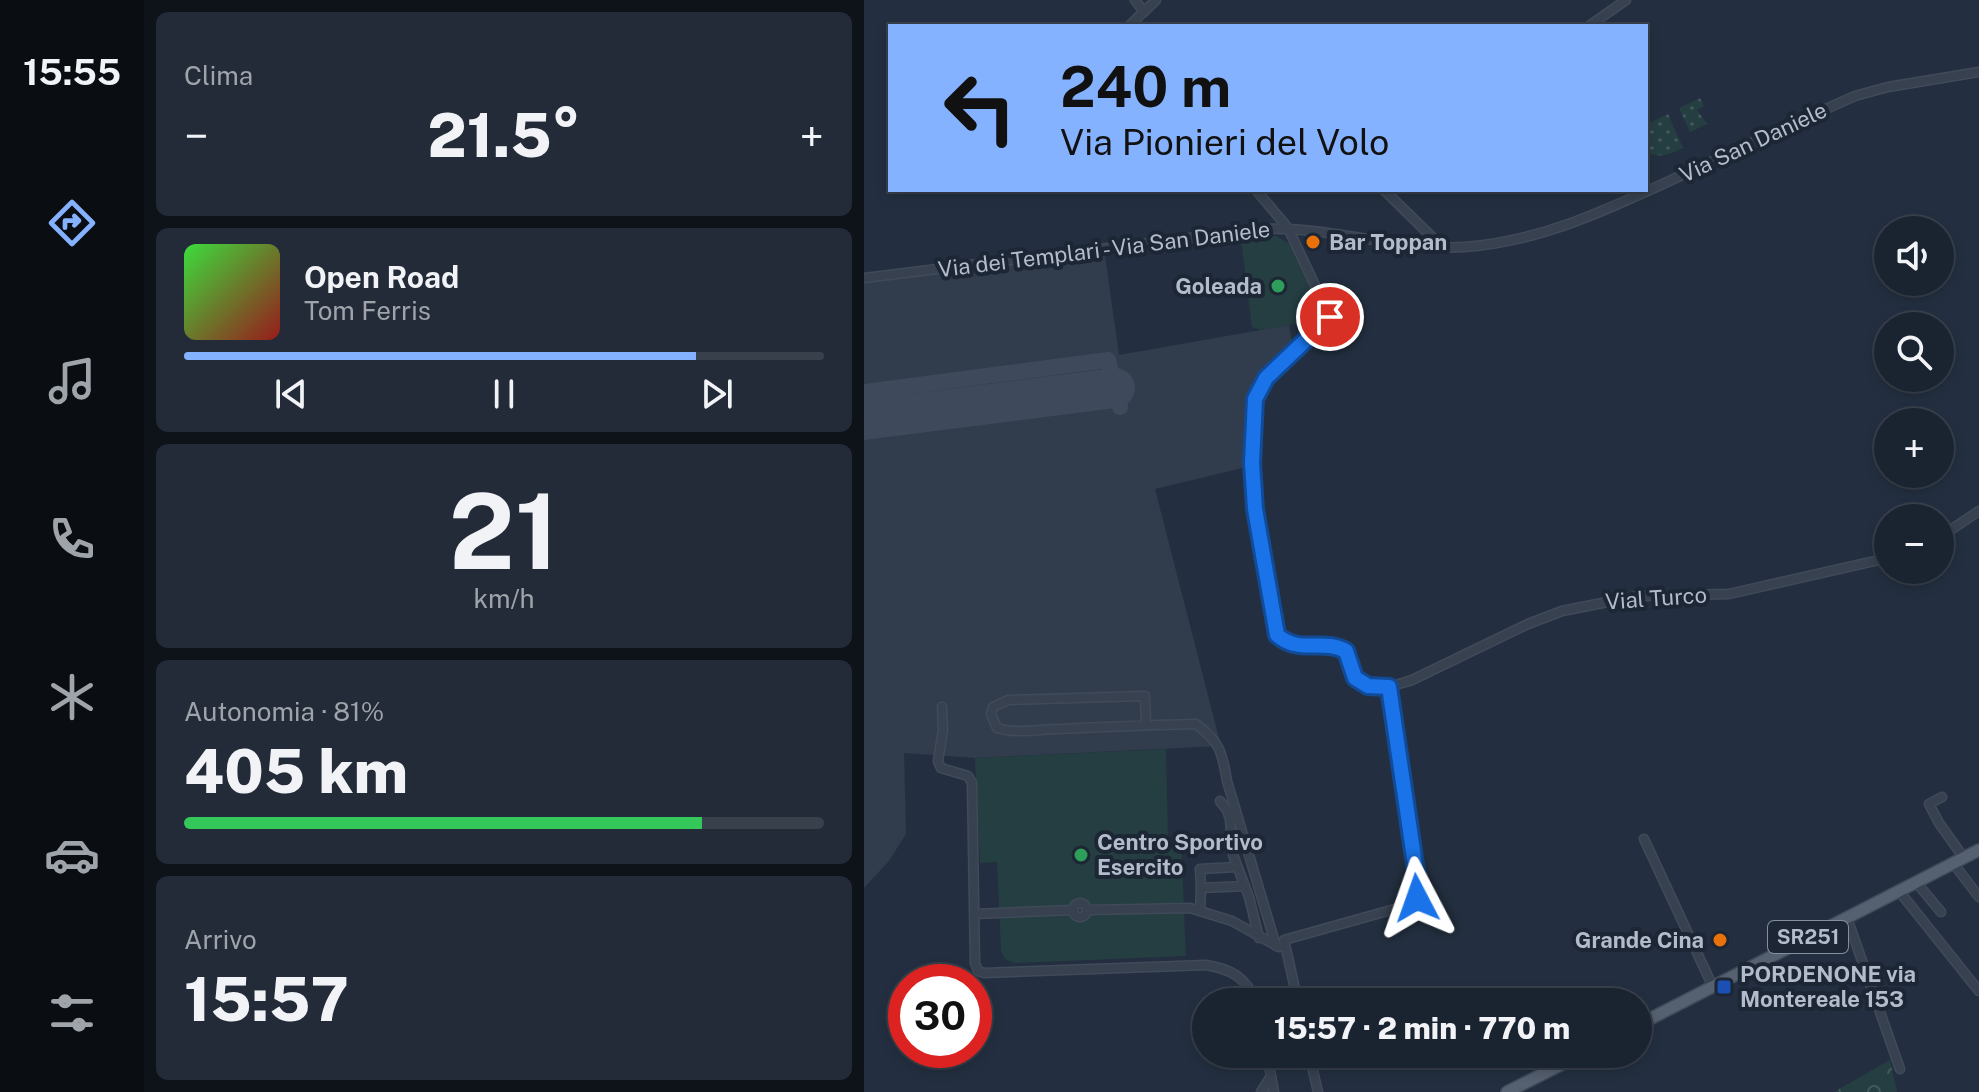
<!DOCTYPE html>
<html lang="it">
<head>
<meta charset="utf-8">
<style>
  body { margin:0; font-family:"Public Sans",sans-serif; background:#232b38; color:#f1f3f6; height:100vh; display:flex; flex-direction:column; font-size:30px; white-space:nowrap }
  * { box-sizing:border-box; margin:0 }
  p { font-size:26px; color:#9fa4ab }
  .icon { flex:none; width:44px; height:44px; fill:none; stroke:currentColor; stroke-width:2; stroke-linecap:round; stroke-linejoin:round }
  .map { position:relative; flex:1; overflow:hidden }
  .drawer { display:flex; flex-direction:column; gap:12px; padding:12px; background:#0e131a; width:720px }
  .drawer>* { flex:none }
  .top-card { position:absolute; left:24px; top:24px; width:760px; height:168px; border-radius:0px; box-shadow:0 4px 12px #0003,0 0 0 2px #38404c; background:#85b2fe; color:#111; overflow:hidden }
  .controls { position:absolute; left:1010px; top:216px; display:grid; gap:16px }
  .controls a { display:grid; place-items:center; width:80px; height:80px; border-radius:50%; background:#1a2330; box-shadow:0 4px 12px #0003,0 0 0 2px #38404c; font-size:40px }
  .speed { position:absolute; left:24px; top:964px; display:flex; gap:16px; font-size:40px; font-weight:700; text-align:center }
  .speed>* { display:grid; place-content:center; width:104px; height:104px; border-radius:50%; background:#1a2330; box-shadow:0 4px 12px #0003,0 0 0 2px #38404c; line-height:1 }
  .speed .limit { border:12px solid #d22; background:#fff; color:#111 }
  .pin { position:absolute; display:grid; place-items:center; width:68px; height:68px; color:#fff; margin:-34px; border:4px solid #fff; border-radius:50%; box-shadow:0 2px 8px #0007 }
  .me { position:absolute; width:88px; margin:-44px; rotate:356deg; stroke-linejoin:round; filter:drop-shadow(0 0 6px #0008) }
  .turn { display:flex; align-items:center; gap:28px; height:168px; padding:0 40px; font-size:36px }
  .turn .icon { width:104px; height:104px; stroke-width:2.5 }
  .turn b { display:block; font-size:56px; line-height:68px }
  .big { font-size:60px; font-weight:800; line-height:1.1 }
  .drawer .tile { flex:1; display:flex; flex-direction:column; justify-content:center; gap:12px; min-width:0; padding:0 28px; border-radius:12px; background:#232b38 }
  .drawer .dial { align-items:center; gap:0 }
  .dial b { font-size:104px; line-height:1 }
  .song { display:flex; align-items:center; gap:24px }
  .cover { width:96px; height:96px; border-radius:12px; background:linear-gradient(135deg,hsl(120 70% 55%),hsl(0 70% 35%)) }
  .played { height:8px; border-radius:4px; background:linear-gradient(90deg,#85b2fe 80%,#38404c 80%) }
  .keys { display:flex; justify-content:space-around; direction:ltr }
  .heat { display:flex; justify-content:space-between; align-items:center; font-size:44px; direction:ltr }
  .charge { height:12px; border-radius:6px; background:linear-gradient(90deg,#34c759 81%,#38404c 0) }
  .trip { position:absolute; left:328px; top:988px; width:460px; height:80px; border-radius:40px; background:#1a2330; box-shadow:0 4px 12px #0003,0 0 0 2px #38404c; font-weight:800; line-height:80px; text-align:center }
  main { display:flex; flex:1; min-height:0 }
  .menu { display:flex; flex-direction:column; width:144px; justify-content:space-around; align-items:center; background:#0a0e13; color:#9fa4ab }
  .menu .icon { width:56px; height:56px }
  .menu .on { color:#85b2fe }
  .menu b { font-size:36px; color:#f1f3f6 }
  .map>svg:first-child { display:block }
</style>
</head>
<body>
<main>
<nav class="menu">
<b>15:55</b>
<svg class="icon on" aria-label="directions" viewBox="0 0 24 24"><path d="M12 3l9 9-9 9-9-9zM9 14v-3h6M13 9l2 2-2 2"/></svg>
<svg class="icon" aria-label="music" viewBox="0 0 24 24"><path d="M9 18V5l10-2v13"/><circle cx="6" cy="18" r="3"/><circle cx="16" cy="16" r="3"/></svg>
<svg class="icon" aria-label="phone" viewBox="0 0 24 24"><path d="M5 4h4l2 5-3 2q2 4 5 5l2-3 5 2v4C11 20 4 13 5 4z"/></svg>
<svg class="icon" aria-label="climate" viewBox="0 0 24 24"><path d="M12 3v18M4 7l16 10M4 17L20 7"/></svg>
<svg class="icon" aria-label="car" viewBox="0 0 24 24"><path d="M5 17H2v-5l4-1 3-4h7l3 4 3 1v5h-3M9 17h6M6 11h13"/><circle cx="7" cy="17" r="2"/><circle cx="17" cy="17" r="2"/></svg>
<svg class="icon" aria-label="filters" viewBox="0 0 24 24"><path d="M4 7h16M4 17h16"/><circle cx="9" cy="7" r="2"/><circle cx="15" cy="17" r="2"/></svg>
</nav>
<section class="drawer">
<div class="tile"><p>Clima</p>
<div class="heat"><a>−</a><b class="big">21.5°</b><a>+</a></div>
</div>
<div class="tile">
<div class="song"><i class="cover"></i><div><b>Open Road</b><p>Tom Ferris</p></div></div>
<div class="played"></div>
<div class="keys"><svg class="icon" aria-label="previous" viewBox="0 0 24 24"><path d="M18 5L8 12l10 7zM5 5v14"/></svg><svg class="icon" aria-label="pause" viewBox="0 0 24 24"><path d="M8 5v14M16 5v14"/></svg><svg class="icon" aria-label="next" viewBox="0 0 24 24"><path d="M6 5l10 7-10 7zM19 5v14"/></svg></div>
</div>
<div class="tile dial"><b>21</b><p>km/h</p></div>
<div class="tile"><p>Autonomia · 81%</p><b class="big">405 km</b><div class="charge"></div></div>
<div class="tile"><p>Arrivo</p><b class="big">15:57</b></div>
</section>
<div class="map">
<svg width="1115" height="1092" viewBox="0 0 1115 1092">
  <defs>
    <pattern id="grass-dots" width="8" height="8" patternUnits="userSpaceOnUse" patternTransform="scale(2)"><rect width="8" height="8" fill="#253e41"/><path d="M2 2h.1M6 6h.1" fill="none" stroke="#42585b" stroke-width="1.8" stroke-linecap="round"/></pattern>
    <pattern id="forest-crowns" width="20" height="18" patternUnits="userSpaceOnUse" patternTransform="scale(2)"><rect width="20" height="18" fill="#253e41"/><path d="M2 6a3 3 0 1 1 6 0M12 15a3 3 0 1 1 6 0" fill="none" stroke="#42585b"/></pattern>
  </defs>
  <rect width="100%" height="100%" fill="#232f40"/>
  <path fill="#313c4d" d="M241,255L255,355L425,325L429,348L392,384L384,422L383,467L291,489L357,746L111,758L40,753L42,834L25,861L0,888V281L140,264Z"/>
  <g fill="url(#grass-dots)">
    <path d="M836,98L840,106L833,110L843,124L826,132L815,108Z"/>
    <path d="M804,114L819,148C808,153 796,159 785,153L782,138L785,123Z"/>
  </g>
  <path fill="url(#forest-crowns)" d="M1026,1060L1033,1092H970Z"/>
  <g fill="#253e41">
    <path d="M412,236L426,244L456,308V319L397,330L388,327L377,239Z"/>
    <path d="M302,749L304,839L317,840L322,956L151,963L141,959L137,951L133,862L116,863L111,758Z"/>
  </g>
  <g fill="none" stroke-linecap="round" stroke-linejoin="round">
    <path stroke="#3e4a5c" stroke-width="16" d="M0,392L244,360L256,407"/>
    <path stroke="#3e4a5c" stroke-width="40" d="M0,420L251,388"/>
    <defs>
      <g id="minor">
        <path d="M271,0L280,12"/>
        <path d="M265,26L292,0"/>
        <path d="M725,26L762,0"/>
        <path d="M392,190L424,228L466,317L402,378L391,399L388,463L391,509L413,635L425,645L473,646L482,651L491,678L504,686L525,687L555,892L553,898L545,905L420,940L434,1002"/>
        <path d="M520,190L568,237L575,248"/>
        <path d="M0,278L399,229C466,226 532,251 600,247C676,242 745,209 814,177C873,150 932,122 991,96L1024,87L1115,72"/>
        <path d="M1076,537L1115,511"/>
        <path d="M525,687L548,680L664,624L698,611L774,596L865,594L1024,558"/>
        <path d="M78,707L79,730L74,761L77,768L104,776L108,783L111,963L114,971L120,973L342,965C367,969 382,977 392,1002"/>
        <path d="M282,725L281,696L144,700L129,707L127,714L133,728C152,734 176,729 195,729C241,727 286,725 332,724C356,742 358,752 363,781L412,946"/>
        <path d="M1078,797L1065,804L1075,823L1100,858"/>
        <path d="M356,801L363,810L366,819L369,855L385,897L395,938"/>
        <path d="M780,839L849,987"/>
        <path d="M1089,863L1115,897"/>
        <path d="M372,867L336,869L337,888L381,886"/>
        <path d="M1052,882L1077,912"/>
        <path d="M1035,891L1115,991"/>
        <circle cx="216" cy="910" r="7"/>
        <path d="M223,910L326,908L368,921L415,947"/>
        <path d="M336,910L337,888"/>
        <path d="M111,914L208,910"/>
        <path d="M983,918L1036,1069"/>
        <path d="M403,1054L410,1092"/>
        <path d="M445,1054L454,1092"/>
        <path d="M397,1092L407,1076"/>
      </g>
      <g id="major">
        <path d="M774,1025L1115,850"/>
        <path d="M643,1092L718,1054"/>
      </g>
    </defs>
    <use href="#minor" stroke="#404a59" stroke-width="11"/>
    <use href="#major" stroke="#404a59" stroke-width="14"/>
    <use href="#minor" stroke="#374150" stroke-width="8"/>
    <use href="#major" stroke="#556070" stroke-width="11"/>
  </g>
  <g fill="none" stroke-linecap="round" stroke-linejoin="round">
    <defs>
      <path id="route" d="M466,317L402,378L391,399L388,463L391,509L413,635C436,655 458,638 482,651L491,678L504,686L525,687L555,892L553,898"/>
    </defs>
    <use href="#route" stroke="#114b97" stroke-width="20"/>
    <use href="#route" stroke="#1a73e8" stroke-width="14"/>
  </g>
  <g fill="#e8710a" stroke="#1c2635" stroke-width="3">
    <circle cx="449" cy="242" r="8"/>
    <circle cx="856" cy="940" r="8"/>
  </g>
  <g fill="#2e9e5b" stroke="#1c2635" stroke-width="3">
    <circle cx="414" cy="286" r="8"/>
    <circle cx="217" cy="855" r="8"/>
  </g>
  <rect fill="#1a4fb4" stroke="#1c2635" stroke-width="3" x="852" y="979" width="16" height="16" rx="4"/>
  <g text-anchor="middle" stroke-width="8" stroke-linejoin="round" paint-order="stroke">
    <rect fill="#1c2635" stroke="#868f9e" stroke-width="2" x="904" y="921" width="80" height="32" rx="6"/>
    <g font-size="20" font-weight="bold" fill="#b3bccb">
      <text x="944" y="944">SR251</text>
    </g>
    <g font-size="22" fill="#b3bccb" stroke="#1c2635">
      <text transform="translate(889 142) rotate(-25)" y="8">Via San Daniele</text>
      <text transform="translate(240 249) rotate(-7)" y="8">Via dei Templari - Via San Daniele</text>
      <text transform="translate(792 598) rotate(-4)" y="8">Vial Turco</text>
    </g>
    <g font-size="22" font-weight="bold" fill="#b3bccb" stroke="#1c2635" text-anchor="start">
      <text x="465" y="250">Bar Toppan</text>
      <text x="398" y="294" text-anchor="end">Goleada</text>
      <text x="233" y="850">Centro Sportivo<tspan x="233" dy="25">Esercito</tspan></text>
      <text x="840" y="948" text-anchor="end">Grande Cina</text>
      <text x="876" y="982">PORDENONE via<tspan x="876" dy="25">Montereale 153</tspan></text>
    </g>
  </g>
</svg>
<div class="controls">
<a><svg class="icon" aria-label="sound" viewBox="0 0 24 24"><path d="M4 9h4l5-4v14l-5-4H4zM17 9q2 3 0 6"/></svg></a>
<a><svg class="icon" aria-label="search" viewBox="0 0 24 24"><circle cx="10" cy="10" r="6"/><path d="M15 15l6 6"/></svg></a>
<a>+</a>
<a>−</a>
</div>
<div class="speed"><div class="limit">30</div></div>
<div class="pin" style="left:466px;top:317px;background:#d93025"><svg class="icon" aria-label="arrive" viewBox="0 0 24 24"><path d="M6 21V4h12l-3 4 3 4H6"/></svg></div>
<svg class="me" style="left:553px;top:898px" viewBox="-20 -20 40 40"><path d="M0-17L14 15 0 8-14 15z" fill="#1a73e8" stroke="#fff" stroke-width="4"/></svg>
<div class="trip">15:57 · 2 min · 770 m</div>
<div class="top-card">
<div class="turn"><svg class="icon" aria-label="left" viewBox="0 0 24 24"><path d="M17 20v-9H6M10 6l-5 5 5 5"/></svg><div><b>240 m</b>Via Pionieri del Volo</div></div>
</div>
</div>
</main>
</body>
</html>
